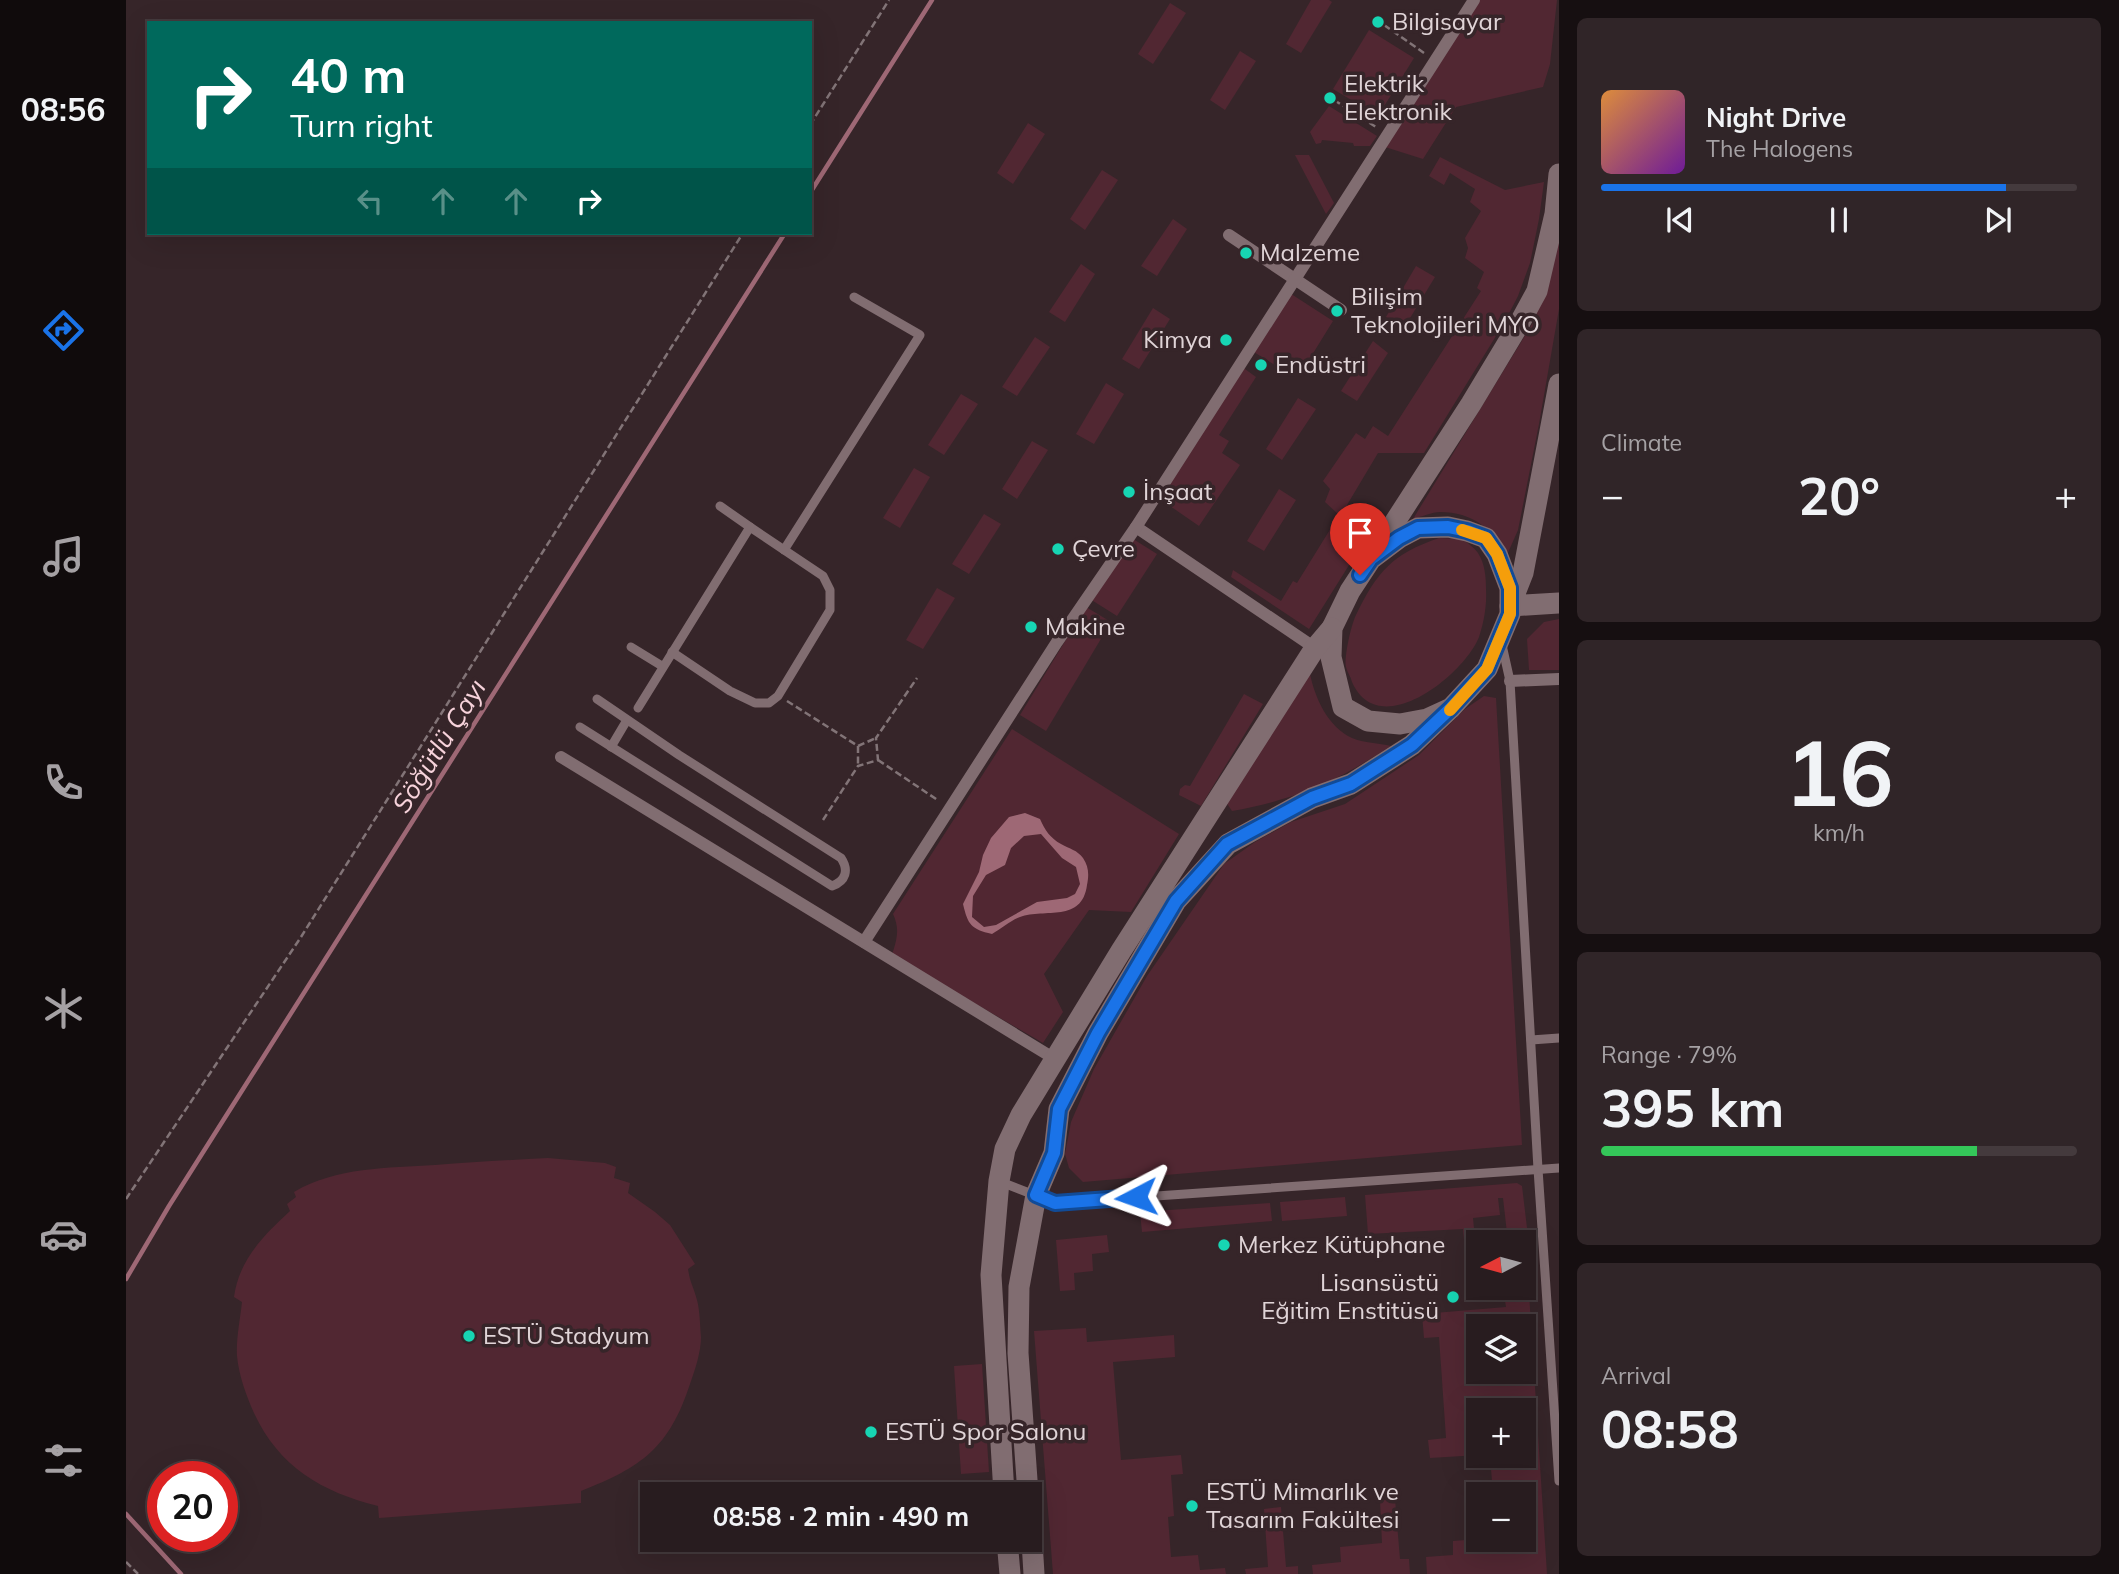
<!DOCTYPE html>
<html lang="en">
<head>
<meta charset="utf-8">
<style>
  body { margin:0; font-family:Mulish,sans-serif; background:#302528; color:#f1f3f6; height:100vh; display:flex; flex-direction:column; font-size:26px; white-space:nowrap }
  * { box-sizing:border-box; margin:0 }
  p { font-size:23px; color:#a5a1a4 }
  .icon { flex:none; width:38px; height:38px; fill:none; stroke:currentColor; stroke-width:2; stroke-linecap:round; stroke-linejoin:round }
  .map { position:relative; flex:1; overflow:hidden }
  .side { display:flex; flex-direction:column; gap:18px; padding:18px; background:#160f11; width:560px }
  .side>* { flex:none }
  .top-card { position:absolute; left:21px; top:21px; width:665px; height:214px; border-radius:0px; box-shadow:0 7px 28px #0002,0 0 0 2px #443a3d; background:#00695c; color:#fff; overflow:hidden }
  .needle { width:46px; rotate:264deg }
  .buttons { position:absolute; left:1340px; top:1230px; display:grid; gap:14px }
  .buttons a { display:grid; place-items:center; width:70px; height:70px; border-radius:0px; background:#281c1f; box-shadow:0 7px 28px #0002,0 0 0 2px #443a3d; font-size:35px }
  .speed { position:absolute; left:21px; top:1461px; display:flex; gap:14px; font-size:35px; font-weight:700; text-align:center }
  .speed>* { display:grid; place-content:center; width:91px; height:91px; border-radius:50%; background:#281c1f; box-shadow:0 7px 28px #0002,0 0 0 2px #443a3d; line-height:1 }
  .speed .limit { border:10px solid #d22; background:#fff; color:#111 }
  .pin { position:absolute; display:grid; place-items:center; width:60px; height:60px; color:#fff; margin:-72px -30px; border-radius:50% 50% 50% 0; rotate:-45deg; box-shadow:0 0 7px #0007 }
  .pin .icon { rotate:45deg }
  .me { position:absolute; width:77px; margin:-38px; rotate:266deg; stroke-linejoin:round; filter:drop-shadow(0 0 5px #0008) }
  .turn { display:flex; align-items:center; gap:24px; height:147px; padding:0 28px; font-size:32px }
  .turn .icon { width:91px; height:91px; stroke-width:2.5 }
  .turn b { display:block; font-size:49px; line-height:60px }
  .lanes { display:flex; align-items:center; height:66px; padding:0 28px; background:#0003; justify-content:center; gap:35px; direction:ltr }
  .lanes .off { opacity:.35 }
  .big { font-size:52px; font-weight:700; line-height:1.1 }
  .side .card { flex:1; display:flex; flex-direction:column; justify-content:center; gap:10px; min-width:0; padding:0 24px; border-radius:10px; background:#302528 }
  .side .dial { align-items:center; gap:0 }
  .dial b { font-size:91px; line-height:1 }
  .song { display:flex; align-items:center; gap:21px }
  .cover { width:84px; height:84px; border-radius:10px; background:linear-gradient(135deg,hsl(30 70% 55%),hsl(280 70% 35%)) }
  .played { height:7px; border-radius:4px; background:linear-gradient(90deg,#1a73e8 85%,#443a3d 85%) }
  .keys { display:flex; justify-content:space-around; direction:ltr }
  .heat { display:flex; justify-content:space-between; align-items:center; font-size:38px; direction:ltr }
  .charge { height:10px; border-radius:5px; background:linear-gradient(90deg,#34c759 79%,#443a3d 0) }
  .trip { position:absolute; left:514px; top:1482px; width:402px; height:70px; border-radius:0px; background:#281c1f; box-shadow:0 7px 28px #0002,0 0 0 2px #443a3d; font-weight:700; line-height:70px; text-align:center }
  main { display:flex; flex:1; min-height:0 }
  .tabs { display:flex; flex-direction:column; width:126px; justify-content:space-around; align-items:center; background:#100b0c; color:#a5a1a4 }
  .tabs .icon { width:49px; height:49px }
  .tabs .active { color:#1a73e8 }
  .tabs b { font-size:32px; color:#f1f3f6 }
  .map>svg:first-child { display:block }
</style>
</head>
<body>
<main>
<nav class="tabs">
<b>08:56</b>
<svg class="icon active" aria-label="directions" viewBox="0 0 24 24"><path d="M12 3l9 9-9 9-9-9zM9 14v-3h6M13 9l2 2-2 2"/></svg>
<svg class="icon" aria-label="music" viewBox="0 0 24 24"><path d="M9 18V5l10-2v13"/><circle cx="6" cy="18" r="3"/><circle cx="16" cy="16" r="3"/></svg>
<svg class="icon" aria-label="phone" viewBox="0 0 24 24"><path d="M5 4h4l2 5-3 2q2 4 5 5l2-3 5 2v4C11 20 4 13 5 4z"/></svg>
<svg class="icon" aria-label="climate" viewBox="0 0 24 24"><path d="M12 3v18M4 7l16 10M4 17L20 7"/></svg>
<svg class="icon" aria-label="car" viewBox="0 0 24 24"><path d="M5 17H2v-5l4-1 3-4h7l3 4 3 1v5h-3M9 17h6M6 11h13"/><circle cx="7" cy="17" r="2"/><circle cx="17" cy="17" r="2"/></svg>
<svg class="icon" aria-label="filters" viewBox="0 0 24 24"><path d="M4 7h16M4 17h16"/><circle cx="9" cy="7" r="2"/><circle cx="15" cy="17" r="2"/></svg>
</nav>
<div class="map">
<svg width="1433" height="1574" viewBox="0 0 1433 1574">
  <rect width="100%" height="100%" fill="#362529"/>
  <g fill="#512732" fill-rule="evenodd">
    <path d="M1185,0H1203L1206,2L1175,53L1160,44Z"/>
    <path d="M1352,0H1431L1424,64L1417,87L1330,107L1297,159L1259,147Z"/>
    <path d="M1044,3L1060,13L1027,64L1012,54Z"/>
    <path d="M1243,30L1288,58L1252,116L1207,89Z"/>
    <path d="M1114,51L1130,61L1099,110L1084,100Z"/>
    <path d="M1203,106L1251,136L1244,146H1228L1227,143L1196,140L1195,143L1190,144L1184,132Z"/>
    <path d="M902,123L919,134L887,184L871,173Z"/>
    <path d="M1169,155H1183L1208,203L1200,214Z"/>
    <path d="M1314,157L1379,190L1418,182L1413,219L1404,263L1392,296L1378,323L1298,453H1252L1221,505L1222,514L1235,546L1183,629L1105,577L1107,570L1155,601L1167,581L1171,583L1213,515L1199,502L1204,489L1197,481L1230,433L1239,439L1247,426L1262,436L1355,291L1351,288L1358,272L1339,258L1342,248L1339,238L1355,211L1344,202L1349,189L1324,173L1318,185L1303,176Z"/>
    <path d="M976,170L992,180L959,230L944,219Z"/>
    <path d="M1047,219L1061,229L1031,276L1015,266Z"/>
    <path d="M1433,238V309L1413,424L1392,530L1381,555C1367,529 1346,512 1314,512C1306,512 1295,517 1287,519L1408,321L1423,276Z"/>
    <path d="M955,264L969,274L939,322L923,312Z"/>
    <path d="M1290,266L1309,277L1278,328L1260,317Z"/>
    <path d="M1159,290L1207,321L1178,368L1159,356L1152,367L1123,349Z"/>
    <path d="M1027,308L1044,319L1013,369L996,359Z"/>
    <path d="M909,337L924,347L891,396L876,387Z"/>
    <path d="M1247,341L1262,353L1231,401L1215,391Z"/>
    <path d="M1112,364L1130,377L1093,435L1103,441L1096,453L1114,465L1073,526L1031,497Z"/>
    <path d="M980,383L998,394L968,444L950,434Z"/>
    <path d="M835,394L852,404L818,455L802,445Z"/>
    <path d="M1172,398L1190,409L1156,460L1140,449Z"/>
    <path d="M906,441L922,450L891,499L876,489Z"/>
    <path d="M788,468L804,477L774,528L757,518Z"/>
    <path d="M1153,489L1170,500L1138,551L1121,541Z"/>
    <path d="M858,514L875,524L843,574L826,564Z"/>
    <path d="M1004,537L1031,554L991,616L964,599Z"/>
    <path d="M1313,538L1337,539C1341,543 1349,548 1352,553C1359,564 1360,577 1360,589C1361,605 1358,622 1353,637C1338,675 1253,743 1226,682C1225,677 1221,672 1220,667C1218,657 1225,625 1230,615C1251,572 1266,554 1313,538Z"/>
    <path d="M811,588L829,598L797,649L780,640Z"/>
    <path d="M960,607L985,622L920,731L894,715Z"/>
    <path d="M1433,619V670H1403L1401,639L1418,622Z"/>
    <path d="M1184,674C1189,698 1202,727 1226,738C1238,743 1253,743 1265,746C1231,768 1193,790 1153,800C1138,805 1122,808 1106,811L1100,802Z"/>
    <path d="M1118,694L1137,704L1075,806L1053,795L1054,789L1059,785L1064,786Z"/>
    <path d="M1358,696L1370,698L1396,1145L957,1182L943,1168L939,1154L945,1122L968,1069L1021,976L1098,864L1129,842L1165,822L1219,804L1293,755L1339,709Z"/>
    <path d="M886,729L1053,834L1005,912L963,910L918,974L937,1012L917,1043L766,955C771,939 774,929 767,914Z"/>
    <path d="M422,1158L479,1163L490,1167L488,1178L504,1183L502,1193L529,1212L544,1225L569,1264L562,1269C564,1283 568,1288 571,1300C574,1311 574,1326 575,1337C575,1352 569,1370 564,1384C543,1448 516,1467 455,1491V1503L253,1518L252,1506C196,1492 153,1467 128,1413C120,1395 113,1376 111,1356C110,1339 114,1320 116,1302L108,1297C113,1260 137,1236 164,1211L161,1204L170,1197L168,1192C210,1167 262,1168 309,1165C347,1162 384,1160 422,1158Z"/>
    <path d="M1391,1183L1396,1186L1404,1253L1398,1254V1242H1382L1377,1198H1372L1374,1215L1347,1218L1349,1239L1338,1240L1337,1229L1242,1234L1239,1195Z"/>
    <path d="M1219,1197L1221,1216L1156,1221L1154,1202Z"/>
    <path d="M1144,1203L1146,1221L1016,1232L1014,1212Z"/>
    <path d="M981,1235L983,1252L966,1254L967,1271L948,1273L949,1290L934,1291L930,1240Z"/>
    <path d="M1403,1293L1421,1574H1301L1300,1557L1327,1555V1541L1353,1539L1398,1540V1494H1367L1364,1456H1398V1410H1353V1455L1304,1458L1302,1440L1320,1438L1313,1337L1298,1338L1296,1314L1380,1307L1378,1294ZM1353,1326H1398V1372H1353Z"/>
    <path d="M960,1328L961,1342L1048,1335L1049,1357L987,1362L995,1460L1055,1455L1057,1474L1045,1475L1048,1516L1042,1517L1045,1557L1072,1555L1074,1570L1099,1568L1100,1574H927L908,1331Z"/>
    <path d="M856,1364L863,1472L835,1474L828,1366Z"/>
    <path d="M1269,1499L1274,1559H1283L1284,1574H1187L1186,1565L1215,1562L1214,1547L1256,1543L1254,1500Z"/>
    <path d="M1155,1507L1160,1567L1172,1566V1574H1120L1119,1569L1142,1567L1138,1509Z"/>
  </g>
  <path fill="#9e6875" fill-rule="evenodd" d="M899,813L914,819C919,830 924,838 935,844C944,849 951,850 957,858C963,867 963,875 961,885C956,923 919,908 894,917C885,920 875,929 866,934C845,929 842,925 837,904L853,872L857,855L865,838L883,817ZM915,834L936,858L950,867L954,884L949,894L941,898L911,902L870,925L858,927L846,917L847,896L860,875L879,865L885,848L898,836Z"/>
  <g fill="none" stroke-linecap="round" stroke-linejoin="round">
    <g stroke="#9e6875" stroke-width="4.5">
      <path d="M684,193L806,0"/>
      <path d="M0,1279L43,1206L659,233"/>
      <path d="M0,1514L55,1574"/>
    </g>
    <g stroke="#827477" stroke-width="2.5" stroke-dasharray="7 3.5" stroke-linecap="butt">
      <path d="M1258,25L1298,53"/>
      <path d="M1208,100L1250,127"/>
      <path d="M684,125L763,0"/>
      <path d="M661,701L732,746L750,738"/>
      <path d="M732,746V766"/>
      <path d="M752,760L813,801"/>
      <path d="M697,820L732,766L752,760L750,738L791,678"/>
      <path d="M0,1199L175,937L617,233"/>
      <path d="M0,1562L12,1574"/>
    </g>
    <g stroke="#816d71" stroke-width="9">
      <path d="M658,550L794,335L728,297"/>
      <path d="M1376,645L1384,681L1412,1169L1433,1481"/>
      <path d="M505,647L536,666"/>
      <path d="M546,652L604,691L629,703H643L652,696L704,610V590L697,576L624,527"/>
      <path d="M512,708L624,527L594,506"/>
      <path d="M454,727L706,886C720,881 723,870 715,858L553,755L471,699"/>
      <path d="M485,747L501,720"/>
      <path d="M1405,1040L1433,1038"/>
      <path d="M875,1182L929,1203L1433,1168"/>
    </g>
    <g stroke="#816d71" stroke-width="12">
      <path d="M1103,235L1215,310"/>
      <path d="M1010,527L1189,648"/>
      <path d="M1384,681L1433,679"/>
      <path d="M435,757L929,1059"/>
      <path d="M738,942L931,642L1010,527L1348,0"/>
    </g>
    <g stroke="#816d71" stroke-width="21">
      <path d="M1433,384L1397,573L1384,606L1433,603"/>
      <path d="M1322,527L1341,531L1360,538L1371,554L1384,588V614L1361,669L1325,708L1301,719L1274,724L1242,721L1217,707L1205,657L1206,628L1224,591L1245,559L1273,538L1292,528Z"/>
      <path d="M1252,548L1345,404L1392,326L1411,291L1429,214L1433,174"/>
      <path d="M878,1494L865,1275L873,1181L879,1149L895,1115L995,951L1189,648L1206,628"/>
      <path d="M902,1494L892,1353L893,1287L910,1195L928,1153L933,1109L972,1033L1050,901L1102,844L1186,798L1225,784L1286,745L1325,708"/>
      <path d="M905,1525L908,1574"/>
      <path d="M881,1540L884,1574"/>
    </g>
  </g>
  <g fill="none" stroke-linecap="round" stroke-linejoin="round">
    <defs>
      <path id="route" d="M1010,1197L929,1203L910,1195L928,1153L933,1109L972,1033L1050,901L1101,844L1186,798L1225,784L1286,745L1325,708L1361,669L1384,614V588L1371,554L1360,538L1341,531L1322,527L1292,528L1273,538L1245,559L1234,575"/>
    </defs>
    <use href="#route" stroke="#114b97" stroke-width="18"/>
    <use href="#route" stroke="#1a73e8" stroke-width="12"/>
    <path stroke="#f59e0b" stroke-width="12" d="M1324,710L1361,669L1384,614V588L1371,554L1360,538L1336,530"/>
  </g>
  <g fill="#17d5b3" stroke="#362529" stroke-width="2.5">
    <circle cx="1252" cy="22" r="7"/>
    <circle cx="1204" cy="98" r="7"/>
    <circle cx="1120" cy="253" r="7"/>
    <circle cx="1211" cy="311" r="7"/>
    <circle cx="1100" cy="340" r="7"/>
    <circle cx="1135" cy="365" r="7"/>
    <circle cx="1003" cy="492" r="7"/>
    <circle cx="932" cy="549" r="7"/>
    <circle cx="905" cy="627" r="7"/>
    <circle cx="1098" cy="1245" r="7"/>
    <circle cx="1327" cy="1297" r="7"/>
    <circle cx="343" cy="1336" r="7"/>
    <circle cx="745" cy="1432" r="7"/>
    <circle cx="1066" cy="1506" r="7"/>
  </g>
  <g text-anchor="middle" stroke-width="7" stroke-linejoin="round" paint-order="stroke">
    <g font-size="24" fill="#e0d4d7" stroke="#362529" text-anchor="start">
      <text x="1266" y="30">Bilgisayar</text>
      <text x="1218" y="92">Elektrik<tspan x="1218" dy="28">Elektronik</tspan></text>
      <text x="1134" y="261">Malzeme</text>
      <text x="1225" y="305">Bilişim<tspan x="1225" dy="28">Teknolojileri MYO</tspan></text>
      <text x="1086" y="348" text-anchor="end">Kimya</text>
      <text x="1149" y="373">Endüstri</text>
      <text x="1017" y="500">İnşaat</text>
      <text x="946" y="557">Çevre</text>
      <text x="919" y="635">Makine</text>
      <text x="1112" y="1253">Merkez Kütüphane</text>
      <text x="1313" y="1291" text-anchor="end">Lisansüstü<tspan x="1313" dy="28">Eğitim Enstitüsü</tspan></text>
      <text x="357" y="1344">ESTÜ Stadyum</text>
      <text x="759" y="1440">ESTÜ Spor Salonu</text>
      <text x="1080" y="1500">ESTÜ Mimarlık ve<tspan x="1080" dy="28">Tasarım Fakültesi</tspan></text>
    </g>
    <g font-size="26" font-style="italic" fill="#f7d3db" stroke="#362529">
      <text transform="translate(313 746) rotate(-58)" y="9">Söğütlü Çayı</text>
    </g>
  </g>
</svg>
<div class="buttons">
<a><svg class="needle" viewBox="-14 -14 28 28"><path d="M0-13l5 13h-10z" fill="#e53935"/><path d="M0 13l5-13h-10z" fill="#a5a1a4"/></svg></a>
<a><svg class="icon" aria-label="layers" viewBox="0 0 24 24"><path d="M12 4l9 5-9 5-9-5zM3 14l9 5 9-5"/></svg></a>
<a>+</a>
<a>−</a>
</div>
<div class="speed"><div class="limit">20</div></div>
<div class="pin" style="left:1234px;top:575px;background:#d93025"><svg class="icon" aria-label="arrive" viewBox="0 0 24 24"><path d="M6 21V4h12l-3 4 3 4H6"/></svg></div>
<svg class="me" style="left:1010px;top:1197px" viewBox="-20 -20 40 40"><path d="M0-17L14 15 0 8-14 15z" fill="#1a73e8" stroke="#fff" stroke-width="4"/></svg>
<div class="trip">08:58 · 2 min · 490 m</div>
<div class="top-card">
<div class="turn"><svg class="icon" aria-label="right" viewBox="0 0 24 24"><path d="M7 20v-9h11M14 6l5 5-5 5"/></svg><div><b>40 m</b>Turn right</div></div>
<div class="lanes"><svg class="icon off" aria-label="left" viewBox="0 0 24 24"><path d="M17 20v-9H6M10 6l-5 5 5 5"/></svg><svg class="icon off" aria-label="ahead" viewBox="0 0 24 24"><path d="M12 20V5M6 11l6-6 6 6"/></svg><svg class="icon off" aria-label="ahead" viewBox="0 0 24 24"><path d="M12 20V5M6 11l6-6 6 6"/></svg><svg class="icon" aria-label="right" viewBox="0 0 24 24"><path d="M7 20v-9h11M14 6l5 5-5 5"/></svg></div>
</div>
</div>
<section class="side">
<div class="card">
<div class="song"><i class="cover"></i><div><b>Night Drive</b><p>The Halogens</p></div></div>
<div class="played"></div>
<div class="keys"><svg class="icon" aria-label="previous" viewBox="0 0 24 24"><path d="M18 5L8 12l10 7zM5 5v14"/></svg><svg class="icon" aria-label="pause" viewBox="0 0 24 24"><path d="M8 5v14M16 5v14"/></svg><svg class="icon" aria-label="next" viewBox="0 0 24 24"><path d="M6 5l10 7-10 7zM19 5v14"/></svg></div>
</div>
<div class="card"><p>Climate</p>
<div class="heat"><a>−</a><b class="big">20°</b><a>+</a></div>
</div>
<div class="card dial"><b>16</b><p>km/h</p></div>
<div class="card"><p>Range · 79%</p><b class="big">395 km</b><div class="charge"></div></div>
<div class="card"><p>Arrival</p><b class="big">08:58</b></div>
</section>
</main>
</body>
</html>
